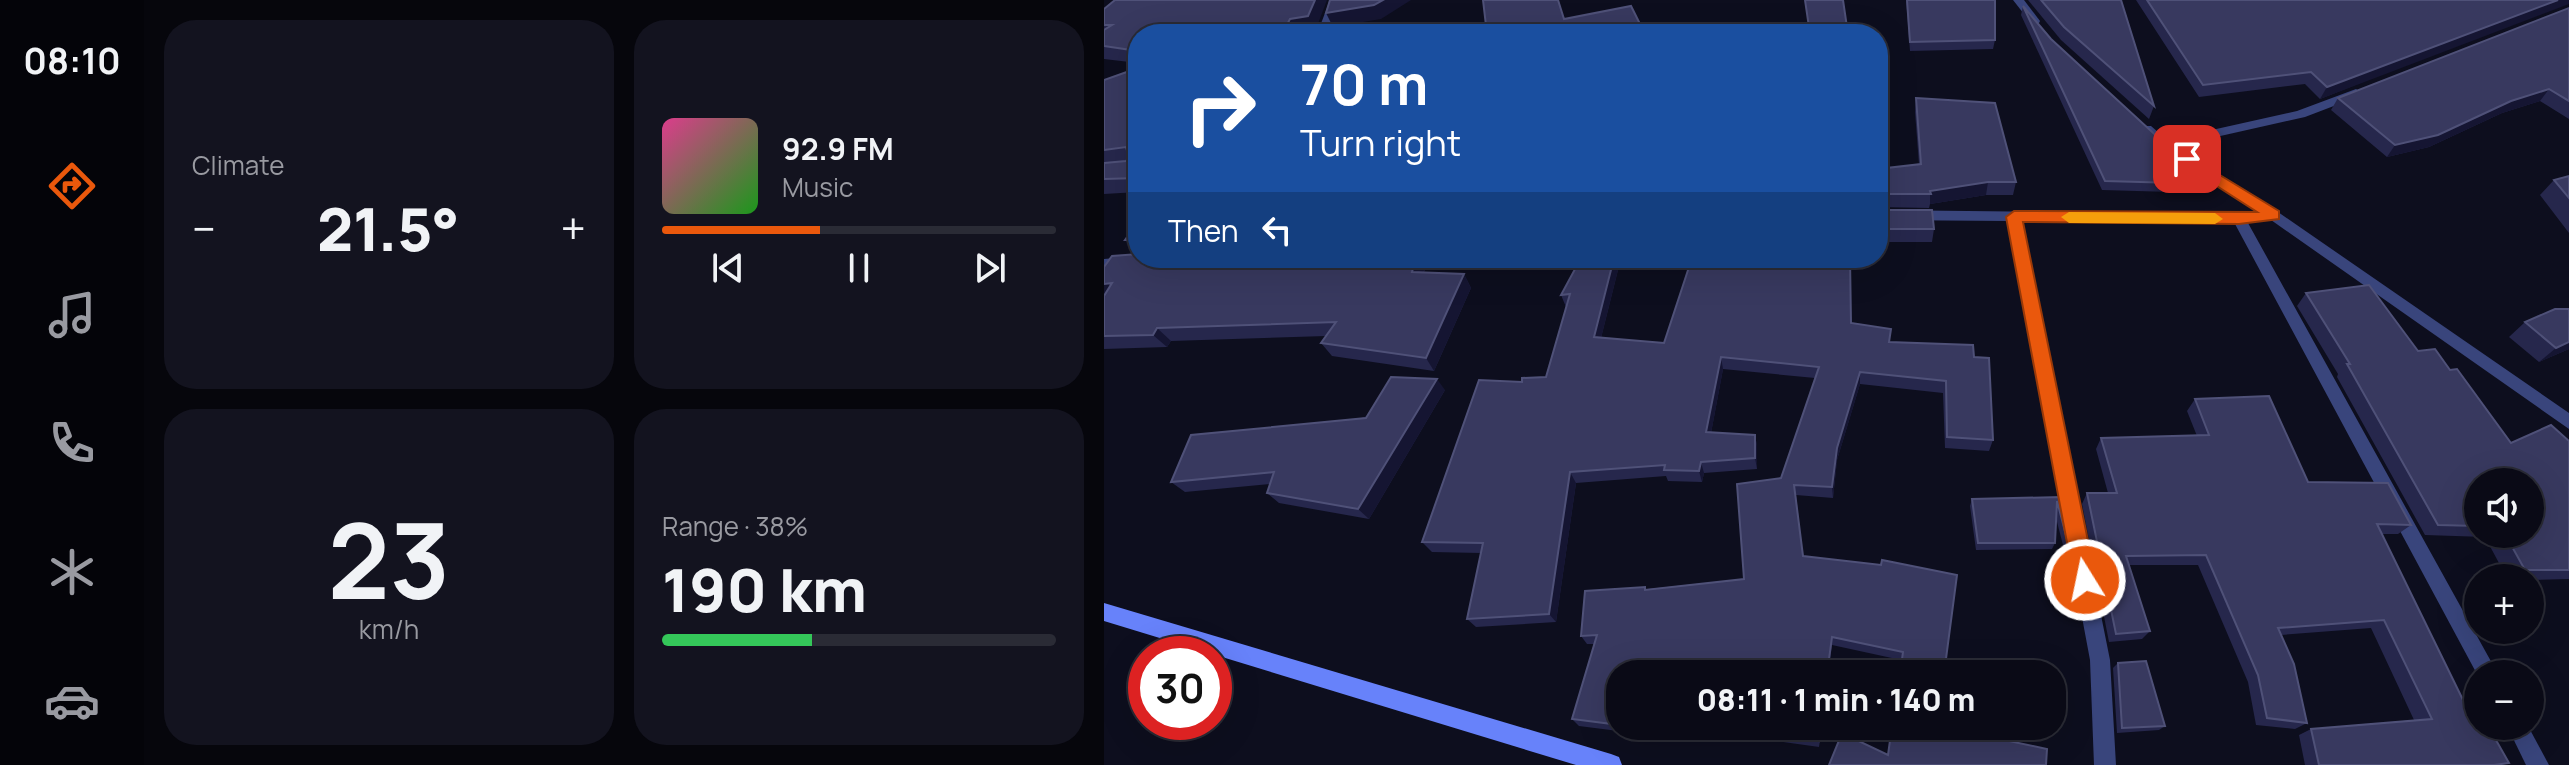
<!DOCTYPE html>
<html lang="en">
<head>
<meta charset="utf-8">
<style>
  body { margin:0; font-family:Manrope,sans-serif; background:#13131f; color:#f1f3f6; height:100vh; display:flex; flex-direction:column; font-size:30px; white-space:nowrap }
  * { box-sizing:border-box; margin:0 }
  p { font-size:26px; color:#999aa1 }
  .icon { flex:none; width:44px; height:44px; fill:none; stroke:currentColor; stroke-width:2; stroke-linecap:round; stroke-linejoin:round }
  .map { position:relative; flex:1; overflow:hidden }
  .side { display:flex; flex-direction:column; gap:20px; padding:20px; background:#06060c; width:960px }
  .side>* { flex:none }
  .top-card { position:absolute; left:24px; top:24px; width:760px; height:244px; border-radius:32px; box-shadow:0 8px 32px #0002,0 0 0 2px #2a2b35; background:#1a4fa0; color:#fff; overflow:hidden }
  .buttons { position:absolute; left:1360px; top:468px; display:grid; gap:16px }
  .buttons a { display:grid; place-items:center; width:80px; height:80px; border-radius:50%; background:#0a0a16; box-shadow:0 8px 32px #0002,0 0 0 2px #2a2b35; font-size:40px }
  .speed { position:absolute; left:24px; top:636px; display:flex; gap:16px; font-size:40px; font-weight:700; text-align:center }
  .speed>* { display:grid; place-content:center; width:104px; height:104px; border-radius:50%; background:#0a0a16; box-shadow:0 8px 32px #0002,0 0 0 2px #2a2b35; line-height:1 }
  .speed .limit { border:12px solid #d22; background:#fff; color:#111 }
  .pin { position:absolute; display:grid; place-items:center; width:68px; height:68px; color:#fff; margin:-34px; border-radius:16px; box-shadow:0 4px 12px #0006 }
  .me { position:absolute; width:88px; margin:-44px; rotate:350deg; stroke-linejoin:round; filter:drop-shadow(0 0 6px #0008) }
  .turn { display:flex; align-items:center; gap:28px; height:168px; padding:0 40px; font-size:36px }
  .turn .icon { width:104px; height:104px; stroke-width:2.5 }
  .turn b { display:block; font-size:56px; line-height:68px }
  .then { display:flex; align-items:center; height:76px; padding:0 40px; background:#0003; gap:16px; font-size:30px }
  .big { font-size:60px; font-weight:800; line-height:1.1 }
  .side .tile { flex:1; display:flex; flex-direction:column; justify-content:center; gap:12px; min-width:0; padding:0 28px; border-radius:32px; background:#13131f }
  .side .dial { align-items:center; gap:0 }
  .dial b { font-size:104px; line-height:1 }
  .song { display:flex; align-items:center; gap:24px }
  .cover { width:96px; height:96px; border-radius:12px; background:linear-gradient(135deg,hsl(330 70% 55%),hsl(120 70% 35%)) }
  .played { height:8px; border-radius:4px; background:linear-gradient(90deg,#ea580c 40%,#2a2b35 40%) }
  .keys { display:flex; justify-content:space-around; direction:ltr }
  .heat { display:flex; justify-content:space-between; align-items:center; font-size:44px; direction:ltr }
  .charge { height:12px; border-radius:6px; background:linear-gradient(90deg,#34c759 38%,#2a2b35 0) }
  .side .tiles { flex:1; display:grid; gap:20px; grid-template-columns:repeat(2,1fr) }
  .trip { position:absolute; left:502px; top:660px; width:460px; height:80px; border-radius:32px; background:#0a0a16; box-shadow:0 8px 32px #0002,0 0 0 2px #2a2b35; font-weight:800; line-height:80px; text-align:center }
  main { display:flex; flex:1; min-height:0 }
  .dock { display:flex; flex-direction:column; width:144px; justify-content:space-around; align-items:center; background:#040409; color:#999aa1 }
  .dock .icon { width:56px; height:56px }
  .dock .on { color:#ea580c }
  .dock b { font-size:36px; color:#f1f3f6 }
  .map>svg:first-child { display:block }
</style>
</head>
<body>
<main>
<nav class="dock">
<b>08:10</b>
<svg class="icon on" aria-label="directions" viewBox="0 0 24 24"><path d="M12 3l9 9-9 9-9-9zM9 14v-3h6M13 9l2 2-2 2"/></svg>
<svg class="icon" aria-label="music" viewBox="0 0 24 24"><path d="M9 18V5l10-2v13"/><circle cx="6" cy="18" r="3"/><circle cx="16" cy="16" r="3"/></svg>
<svg class="icon" aria-label="phone" viewBox="0 0 24 24"><path d="M5 4h4l2 5-3 2q2 4 5 5l2-3 5 2v4C11 20 4 13 5 4z"/></svg>
<svg class="icon" aria-label="climate" viewBox="0 0 24 24"><path d="M12 3v18M4 7l16 10M4 17L20 7"/></svg>
<svg class="icon" aria-label="car" viewBox="0 0 24 24"><path d="M5 17H2v-5l4-1 3-4h7l3 4 3 1v5h-3M9 17h6M6 11h13"/><circle cx="7" cy="17" r="2"/><circle cx="17" cy="17" r="2"/></svg>
</nav>
<section class="side">
<div class="tiles">
<div class="tile"><p>Climate</p>
<div class="heat"><a>−</a><b class="big">21.5°</b><a>+</a></div>
</div>
<div class="tile">
<div class="song"><i class="cover"></i><div><b>92.9 FM</b><p>Music</p></div></div>
<div class="played"></div>
<div class="keys"><svg class="icon" aria-label="previous" viewBox="0 0 24 24"><path d="M18 5L8 12l10 7zM5 5v14"/></svg><svg class="icon" aria-label="pause" viewBox="0 0 24 24"><path d="M8 5v14M16 5v14"/></svg><svg class="icon" aria-label="next" viewBox="0 0 24 24"><path d="M6 5l10 7-10 7zM19 5v14"/></svg></div>
</div>
<div class="tile dial"><b>23</b><p>km/h</p></div>
<div class="tile"><p>Range · 38%</p><b class="big">190 km</b><div class="charge"></div></div>
</div>
</section>
<div class="map">
<svg width="1465" height="765" viewBox="0 0 1465 765">
  <rect width="100%" height="100%" fill="#0d0e1e"/>
  <g fill="none" stroke-linecap="round" stroke-linejoin="round">
    <g fill="#39457c" fill-rule="evenodd">
      <path d="M226,0H236L223,34H213Z"/>
      <path d="M909,0H920L936,21L935,23H927Z"/>
      <path d="M1252,89L1258,93L1256,96L1201,117L1072,146L1174,212L1465,413V429L1167,220L1144,223L1394,674L1374,676L1131,224L918,221L1006,660L1012,765H990L986,660L904,221L774,220V210L1135,214L1155,212L1057,148L1039,132V126H1047L1063,140L1193,111Z"/>
      <path d="M34,256V258H69L62,263L0,269V259Z"/>
      <path d="M1403,726H1424L1445,765H1422Z"/>
    </g>
    <path fill="#6782fa" fill-rule="evenodd" d="M0,603L507,754L515,757L518,765H472L0,621Z"/>
  </g>
  <g fill="#26274c" fill-rule="evenodd">
    <path d="M802,0H891V40L889,49L806,51Z"/>
    <path d="M924,0H1017L1050,106L1045,119L957,40Z"/>
    <path d="M1032,0H1465L1216,99L1201,84L1095,97Z"/>
    <path d="M919,6L1071,183L1067,192L998,190L917,15Z"/>
    <path d="M1465,8V119L1436,101L1398,113L1325,147L1283,157L1227,110L1234,98Z"/>
    <path d="M0,9L212,29L194,32L193,34H34V63L0,59Z"/>
    <path d="M34,68V192L0,194V80Z"/>
    <path d="M812,98L912,182L909,195H882L826,204L825,208L774,207L775,210L830,229L828,242H774V169L815,164L811,112Z"/>
    <path d="M1465,176V233L1436,195L1450,180Z"/>
    <path d="M34,222V253L21,240Z"/>
    <path d="M34,258H323L320,273L360,274L367,288L330,371L228,356L217,343L222,336L67,341L63,347L0,349V267Z"/>
    <path d="M477,258H517L497,338L560,343L747,323L786,342L870,357L889,440L885,451L841,448L839,393L756,384L733,460L729,498L692,495L699,556L853,575L797,660L728,645L724,674H516V726H718L715,747L587,729L585,740L475,726L468,719L490,644H483L477,636L543,589L640,579L677,478L711,378L619,369L607,433L651,435L653,446V469L600,473L598,482L564,481L562,476L472,483L452,622L372,627L363,619L377,553L328,552L318,542L418,382L442,377L462,307L457,295Z"/>
    <path d="M1202,293L1314,351L1346,370L1407,443L1465,441V579L1426,580V578H1403L1381,537L1321,535L1233,377L1234,374L1193,306ZM1374,482L1426,534H1374Z"/>
    <path d="M1421,322L1465,349L1435,362L1405,337Z"/>
    <path d="M341,390L265,519L175,503L163,493L166,484L81,492L67,482Z"/>
    <path d="M1091,399L1204,482L1307,525L1294,534H1278L1360,702L1405,763L1398,765H1201L1195,735L1207,729L1310,720L1267,628L1177,635L1203,723L1191,729L1152,725L1144,682L1094,565H1025L1046,631L1038,639L1005,642L978,504L983,493H1004L992,449L997,438L1093,436L1083,411Z"/>
    <path d="M957,497L964,543L960,549L952,518L951,543L948,549L872,550L866,506L868,499Z"/>
    <path d="M1014,663L1061,726L1055,730L1013,733L1009,668Z"/>
  </g>
  <g fill="#151532">
    <path d="M211,0H223L212,29L194,32L193,34H178L186,19Z"/>
    <path d="M279,0H307L277,19L229,27L222,13Z"/>
    <path d="M1454,0H1465V4L1216,99L1223,87Z"/>
    <path d="M1445,89L1436,101L1398,113L1325,147L1283,157L1291,145L1407,101Z"/>
    <path d="M884,182L882,195L826,204V191Z"/>
    <path d="M312,258H323L316,286L308,272Z"/>
    <path d="M510,258H517L494,350L490,337Z"/>
    <path d="M360,274L367,288L330,371L322,358Z"/>
    <path d="M8,283L0,299V284Z"/>
    <path d="M53,328L67,341L63,347L49,335Z"/>
    <path d="M1465,342V349L1435,362L1452,348Z"/>
    <path d="M617,357L619,369L605,444L602,432Z"/>
    <path d="M756,372V384L733,460L729,498L728,487L733,448Z"/>
    <path d="M333,379L341,390L265,519L254,509Z"/>
    <path d="M651,435L653,446V469L651,458Z"/>
    <path d="M597,462L600,473L598,482L595,471Z"/>
    <path d="M466,472L472,483L452,622L445,614Z"/>
    <path d="M583,726H586L587,729L585,740L581,733Z"/>
  </g>
  <g fill="#38395f" stroke="#4f5178" stroke-width="2">
    <path d="M11,0H211L204,16L186,19L178,34H34V51L0,46V30L8,25H0V9Z"/>
    <path d="M226,0H279L270,5L222,13Z"/>
    <path d="M379,0H454L460,19L527,6L538,28L627,23L624,34H383Z"/>
    <path d="M701,0H739L744,34H706Z"/>
    <path d="M803,0H891V40L806,42Z"/>
    <path d="M937,0H1017L1050,106L960,27Z"/>
    <path d="M1043,0H1454L1223,87L1207,72L1099,85Z"/>
    <path d="M919,6L947,39L1058,141L1071,183L1001,181Z"/>
    <path d="M1465,8V101L1445,89L1407,101L1334,135L1291,145L1234,98Z"/>
    <path d="M34,68V178L0,179V163L22,161L25,158L22,147L0,150V80Z"/>
    <path d="M812,98L891,103L912,182H884L826,191L827,194H774V169L817,164Z"/>
    <path d="M1465,176V198L1450,180Z"/>
    <path d="M774,207L775,210H828L830,229H774Z"/>
    <path d="M34,222V240H21Z"/>
    <path d="M34,254V258H312L308,272L360,274L322,358L217,343L232,322L53,328L49,335L0,336V296L8,283L0,284V267L8,256Z"/>
    <path d="M477,258H510L490,337L560,343L588,258H746L747,323L787,329L785,342L869,345L870,357L885,358L889,440L843,437L842,381L756,372L733,448L728,487L690,485L699,556L777,565L778,560L853,575L840,674H796L799,652L728,637L723,674H516V725L468,719L493,635L477,636L481,591L541,587V590L640,579L633,484L677,478L715,367L617,357L602,432L651,435V458L597,462L595,471L560,470L561,465L466,472L445,614L363,619L379,543L318,542L375,380L418,382V378L442,377L466,294L457,295Z"/>
    <path d="M1265,285L1314,351L1331,349L1346,370L1353,369L1407,443L1447,425L1465,441V570H1421L1401,534H1426V482H1374V526L1334,525L1243,364H1246L1202,293Z"/>
    <path d="M1451,309H1465V342L1452,348L1421,322Z"/>
    <path d="M287,377L333,379L254,509L163,493L170,472L67,482L87,435L262,418Z"/>
    <path d="M1165,396L1204,482L1284,483L1307,525L1273,524L1360,702L1369,700L1374,709V726H1384L1405,763L1390,765H1215L1207,729L1328,719L1280,620L1174,628L1190,664L1203,723L1163,718L1154,675L1102,555L1022,556L1046,631L1012,634L983,493H1013L997,438L1105,435L1091,399Z"/>
    <path d="M957,497L964,543L953,501L951,543H874L868,499Z"/>
    <path d="M1042,661L1061,726L1018,728L1014,663Z"/>
    <path d="M521,726H583L581,733Z"/>
    <path d="M611,726H717L715,741Z"/>
    <path d="M788,726H834L943,749L942,765H725L738,733L784,755Z"/>
  </g>
  <path fill="#ea580c" stroke="#983908" stroke-width="2" d="M1083,155L1175,211V219L1135,224L919,222L992,580L989,587L981,590L973,587L970,580L902,217L910,211L1153,212L1077,163L1075,159Z"/>
  <path fill="#f59e0b" d="M965,212L1111,213L1119,219L1111,224L965,223L957,217Z"/>
</svg>
<div class="buttons">
<a><svg class="icon" aria-label="sound" viewBox="0 0 24 24"><path d="M4 9h4l5-4v14l-5-4H4zM17 9q2 3 0 6"/></svg></a>
<a>+</a>
<a>−</a>
</div>
<div class="speed"><div class="limit">30</div></div>
<div class="pin" style="left:1083px;top:159px;background:#d93025"><svg class="icon" aria-label="arrive" viewBox="0 0 24 24"><path d="M6 21V4h12l-3 4 3 4H6"/></svg></div>
<svg class="me" style="left:981px;top:580px" viewBox="-20 -20 40 40"><circle r="17" fill="#ea580c" stroke="#fff" stroke-width="3"/><path d="M0-11L8 9 0 5-8 9z" fill="#fff"/></svg>
<div class="trip">08:11 · 1 min · 140 m</div>
<div class="top-card">
<div class="turn"><svg class="icon" aria-label="right" viewBox="0 0 24 24"><path d="M7 20v-9h11M14 6l5 5-5 5"/></svg><div><b>70 m</b>Turn right</div></div>
<div class="then">Then<svg class="icon" aria-label="left" viewBox="0 0 24 24"><path d="M17 20v-9H6M10 6l-5 5 5 5"/></svg></div>
</div>
</div>
</main>
</body>
</html>
